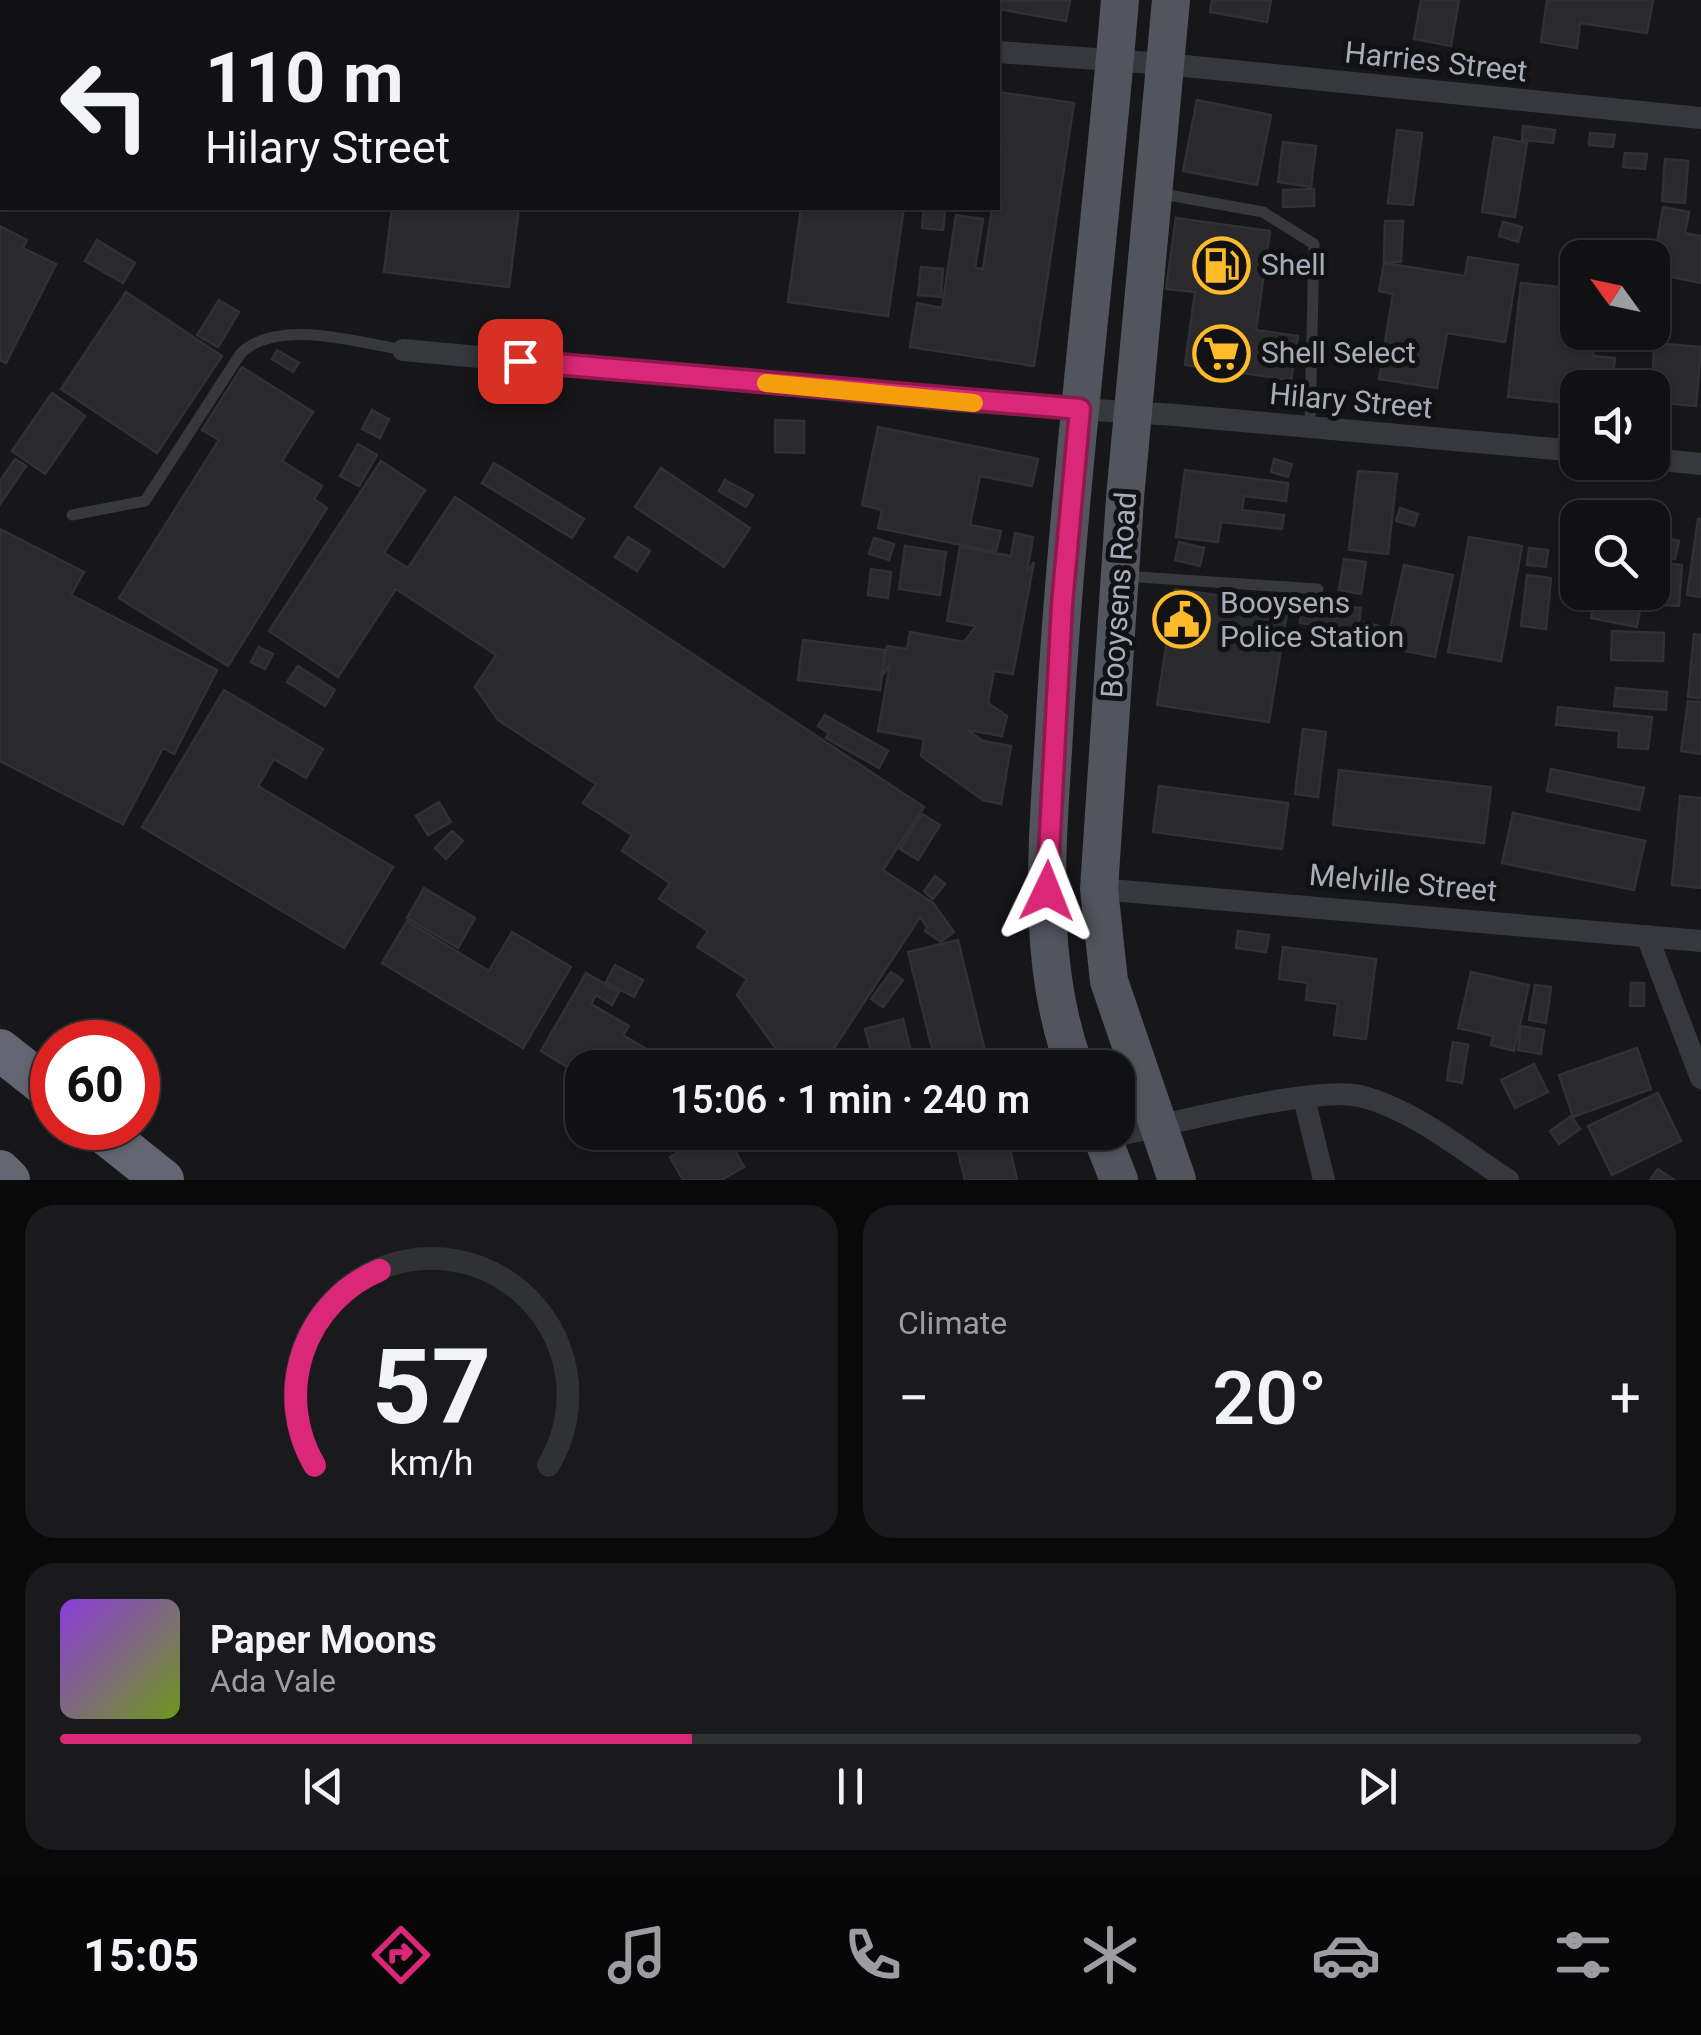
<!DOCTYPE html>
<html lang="en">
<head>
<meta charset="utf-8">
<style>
  body { margin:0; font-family:Roboto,sans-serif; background:#1a1a1c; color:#f1f3f6; height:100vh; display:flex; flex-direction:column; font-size:38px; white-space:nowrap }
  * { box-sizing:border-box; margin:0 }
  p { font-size:32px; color:#9c9da0 }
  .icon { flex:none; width:55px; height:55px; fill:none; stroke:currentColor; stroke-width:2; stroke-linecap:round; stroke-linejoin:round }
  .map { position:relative; height:1180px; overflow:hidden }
  .side { display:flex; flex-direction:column; gap:25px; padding:25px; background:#09090a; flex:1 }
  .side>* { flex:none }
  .guide { position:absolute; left:0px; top:0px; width:1000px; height:210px; box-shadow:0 2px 8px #0004,0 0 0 2px #303133; background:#111113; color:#f1f3f6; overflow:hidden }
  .needle { width:65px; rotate:303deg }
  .fabs { position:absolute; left:1560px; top:240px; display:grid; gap:20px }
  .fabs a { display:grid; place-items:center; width:110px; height:110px; border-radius:20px; background:#111113; box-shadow:0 2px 8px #0004,0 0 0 2px #303133; font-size:50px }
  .speed { position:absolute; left:30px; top:1020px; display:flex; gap:20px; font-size:50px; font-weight:700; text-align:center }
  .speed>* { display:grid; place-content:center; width:130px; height:130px; border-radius:50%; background:#111113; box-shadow:0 2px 8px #0004,0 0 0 2px #303133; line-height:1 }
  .speed .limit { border:15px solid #d22; background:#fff; color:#111 }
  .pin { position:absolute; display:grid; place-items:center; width:85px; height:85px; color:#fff; margin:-42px; border-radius:20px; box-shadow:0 5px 15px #0006 }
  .me { position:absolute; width:110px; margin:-55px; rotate:2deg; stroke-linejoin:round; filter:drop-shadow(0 0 8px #0008) }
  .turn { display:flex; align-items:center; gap:35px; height:210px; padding:0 40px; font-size:45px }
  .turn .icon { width:130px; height:130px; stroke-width:2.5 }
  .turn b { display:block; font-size:70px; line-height:85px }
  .big { font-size:75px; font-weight:600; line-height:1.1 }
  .side .widget { flex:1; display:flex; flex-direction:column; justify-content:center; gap:15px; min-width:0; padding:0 35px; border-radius:30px; background:#1a1a1c }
  .side .dial { align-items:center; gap:0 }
  .dial svg { height:260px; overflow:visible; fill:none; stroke:#303133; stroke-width:7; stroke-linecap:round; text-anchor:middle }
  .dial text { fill:#f1f3f6; stroke:none }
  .song { display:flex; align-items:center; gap:30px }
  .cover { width:120px; height:120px; border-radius:15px; background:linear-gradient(135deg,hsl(270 70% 55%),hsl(80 70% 35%)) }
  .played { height:10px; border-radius:5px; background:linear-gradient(90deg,#db2777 40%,#303133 40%) }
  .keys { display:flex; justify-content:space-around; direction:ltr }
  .heat { display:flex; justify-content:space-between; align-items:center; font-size:55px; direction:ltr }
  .side .tiles { flex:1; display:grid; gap:25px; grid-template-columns:1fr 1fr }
  .widget:last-child { grid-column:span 2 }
  .trip { position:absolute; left:565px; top:1050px; width:570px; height:100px; border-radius:30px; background:#111113; box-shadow:0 2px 8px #0004,0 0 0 2px #303133; font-weight:600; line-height:100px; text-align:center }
  .tab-bar { display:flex; height:160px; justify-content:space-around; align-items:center; background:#070708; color:#9c9da0 }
  .tab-bar .icon { width:70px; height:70px }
  .tab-bar .on { color:#db2777 }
  .tab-bar b { font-size:45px; color:#f1f3f6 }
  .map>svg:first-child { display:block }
</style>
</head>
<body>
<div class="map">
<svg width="1701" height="1180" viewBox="0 0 1701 1180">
  <rect width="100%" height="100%" fill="#171719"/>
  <g fill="#2a2a2d" stroke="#313135" stroke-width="2.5">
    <path d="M1070,0L1066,21L998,9V2L958,1Z"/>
    <path d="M1212,0H1271L1267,22L1210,12Z"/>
    <path d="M1421,0H1459L1451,46L1414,39Z"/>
    <path d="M1547,0H1653L1647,33L1580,23L1577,48L1541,42Z"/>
    <path d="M998,92L1074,103L1034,366L910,347L917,303L942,308L956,215L983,219L975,268L983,269L992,208H998L1001,143L998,142Z"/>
    <path d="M1197,100L1271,115L1257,185L1183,171Z"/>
    <path d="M1523,126L1555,130L1553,143L1522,140Z"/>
    <path d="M1397,130L1422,133L1413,205L1388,203Z"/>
    <path d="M1590,133L1615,135L1613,147L1589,145Z"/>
    <path d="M1494,137L1527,143L1515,217L1482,212Z"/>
    <path d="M1283,142L1316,146L1311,187L1278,182Z"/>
    <path d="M1625,153L1647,154L1645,169L1623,167Z"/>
    <path d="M1665,159L1688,161L1685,203L1662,201Z"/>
    <path d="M1314,189V206L1283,207V190Z"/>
    <path d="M1663,207L1689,212L1685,233L1701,236V283L1652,273Z"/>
    <path d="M392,208H519L509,287L384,272Z"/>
    <path d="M801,208H904L888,316L788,302Z"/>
    <path d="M924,209L945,212L943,230L922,228Z"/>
    <path d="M1176,218L1270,231L1256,330L1298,336L1291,380L1185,365L1195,292L1166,289Z"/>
    <path d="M1385,221H1403L1401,262H1384Z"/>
    <path d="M1503,222L1522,227L1518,242L1499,236Z"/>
    <path d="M0,226L27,240L23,248L56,264L6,363L0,360Z"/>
    <path d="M97,240L135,263L123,283L85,261Z"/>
    <path d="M1468,257L1518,265L1505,342L1447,333L1437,388L1379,379L1393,294L1379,291L1384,263L1465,276Z"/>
    <path d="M921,267L943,269L941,297L918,295Z"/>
    <path d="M1521,283L1578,289V332H1596L1593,356L1615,358L1612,384L1592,381L1591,388H1578V404L1508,397Z"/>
    <path d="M126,292L222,356L157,453L61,389Z"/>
    <path d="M219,300L239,312L218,347L197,335Z"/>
    <path d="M1653,302L1664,305L1658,323L1652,321Z"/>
    <path d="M1654,343L1701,347L1696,406L1652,402Z"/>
    <path d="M277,350L299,363L293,372L272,359Z"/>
    <path d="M242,367L313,412L282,461L322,486L314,499L327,508L228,666L119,598L219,440L202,430Z"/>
    <path d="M52,393L85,416L45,474L12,451Z"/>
    <path d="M372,410L389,419L380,438L362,429Z"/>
    <path d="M775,420L804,421V453L775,452Z"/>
    <path d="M878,427L1038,459L1032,486L980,476L970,525L1001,531L996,552L878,528L882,510L862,505Z"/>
    <path d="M358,444L377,455L359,486L340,476Z"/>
    <path d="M15,459L26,466L0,504V481Z"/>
    <path d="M1274,459L1292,464L1288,477L1271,472Z"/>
    <path d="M381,461L425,490L384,553L408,568L455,497L924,807L883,870L933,903L954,932L941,942L925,931L927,927L920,917L821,1068H790L737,995L747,979L697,947L708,931L659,899L670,883L622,851L632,835L583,803L596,784L498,720L475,687L496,655L396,589L338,677L269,631Z"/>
    <path d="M494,463L584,519L572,538L482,483Z"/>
    <path d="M661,468L750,528L724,567L635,507Z"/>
    <path d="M1185,470L1288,483L1286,501L1244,496L1242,510L1284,515L1282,529L1221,522L1218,542L1176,537Z"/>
    <path d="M1358,471L1397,474L1388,554L1349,550Z"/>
    <path d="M725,480L753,495L746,507L719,491Z"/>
    <path d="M1400,508L1418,514L1414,526L1396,521Z"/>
    <path d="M1698,519H1701V597L1687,595Z"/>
    <path d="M0,529L84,572L71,595L217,670L174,754L163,748L123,824L0,761Z"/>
    <path d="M1015,533L1033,537L1027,572L1034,562L1013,674L994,671L988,703L1007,716L1002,736L967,730L983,741L1011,746L1001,804L983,800L921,756L924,739L878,731L890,665L881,677L887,646L907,649L910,632L964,642L976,626L947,621L960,547L1011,556Z"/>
    <path d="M1658,536L1679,541L1675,559L1653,554Z"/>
    <path d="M628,537L650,551L637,571L615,557Z"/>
    <path d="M1469,537L1522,546L1501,661L1448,652Z"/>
    <path d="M874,538L894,544L889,560L869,554Z"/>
    <path d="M1179,542L1204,548L1200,566L1175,560Z"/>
    <path d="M905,546L946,552L940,595L899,589Z"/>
    <path d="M1529,548L1548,550L1546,567L1527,565Z"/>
    <path d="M1344,559L1366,562L1361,594L1339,590Z"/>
    <path d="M1663,563L1682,565L1679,606L1660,605Z"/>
    <path d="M1404,565L1453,575L1435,657L1386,647Z"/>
    <path d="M871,569L891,572L888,598L868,595Z"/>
    <path d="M1527,575L1551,578L1546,629L1521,626Z"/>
    <path d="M1175,589L1288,606L1269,722L1157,705Z"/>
    <path d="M1596,592H1643L1637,627L1591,618Z"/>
    <path d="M1303,601L1361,608L1356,646L1339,644L1341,629L1300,623Z"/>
    <path d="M1364,622L1378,626L1373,649L1359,646Z"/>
    <path d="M1612,631L1664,633L1663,661L1611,660Z"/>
    <path d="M1694,634L1701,635V698L1688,697Z"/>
    <path d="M803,640L885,650L880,690L798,680Z"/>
    <path d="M259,647L273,654L265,669L251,662Z"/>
    <path d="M298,666L335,690L325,706L287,682Z"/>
    <path d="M1616,688L1667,692L1666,710L1614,706Z"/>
    <path d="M224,690L323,749L306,778L274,759L258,786L393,867L344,948L142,827Z"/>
    <path d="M1688,701L1701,702V754L1681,751Z"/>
    <path d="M1558,707L1652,717L1648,749L1618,747L1619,731L1556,725Z"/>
    <path d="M825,715L888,751L879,768L826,738L829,733L818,726Z"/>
    <path d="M1303,729L1326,732L1318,797L1295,794Z"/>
    <path d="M1551,769L1644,788L1639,810L1547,791Z"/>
    <path d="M1339,770L1491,787L1484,843L1333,825Z"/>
    <path d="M1159,786L1288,803L1282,849L1153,832Z"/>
    <path d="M1680,796L1701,798V888L1672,885Z"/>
    <path d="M439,802L451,822L428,835L416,816Z"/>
    <path d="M1513,813L1645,841L1634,890L1502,863Z"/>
    <path d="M922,814L940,825L918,860L900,849Z"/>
    <path d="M452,831L463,841L446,859L435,848Z"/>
    <path d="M935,876L945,884L933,899L924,891Z"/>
    <path d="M424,888L475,918L458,948L407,918Z"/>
    <path d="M407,921L489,971L512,932L571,967L523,1048L382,963Z"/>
    <path d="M1238,931L1269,935L1266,952L1236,948Z"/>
    <path d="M958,940L989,1068H937L908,952Z"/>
    <path d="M1283,947L1376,959L1366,1039L1334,1035L1338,1004L1306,1000L1308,983L1279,979Z"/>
    <path d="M615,965L643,980L634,997L606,982Z"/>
    <path d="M891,972L903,980L883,1007L871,999Z"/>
    <path d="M1471,972L1529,985L1514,1051L1491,1045L1493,1036L1458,1028Z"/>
    <path d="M586,973L619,992L612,1005L596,995L591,1004L629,1026L623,1035L678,1068H582V1076L541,1051Z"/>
    <path d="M1631,983H1644V1006H1630Z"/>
    <path d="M1535,985L1551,987L1546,1023L1529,1020Z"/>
    <path d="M903,1019L912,1056L875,1066L865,1029Z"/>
    <path d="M1521,1026L1544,1030L1541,1054L1518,1050Z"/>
    <path d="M1453,1042L1468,1045L1462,1083L1447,1080Z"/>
    <path d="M1637,1048L1651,1089L1573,1117L1559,1075Z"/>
    <path d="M1534,1064L1548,1092L1515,1108L1501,1080Z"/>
    <path d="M1658,1093L1681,1141L1612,1175L1588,1126Z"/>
    <path d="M1571,1116L1580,1129L1559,1144L1550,1131Z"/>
    <path d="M714,1132H725L744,1167L721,1180H683L670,1157Z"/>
    <path d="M857,1132H905L860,1144Z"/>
    <path d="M953,1132H1006L1017,1180H965Z"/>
    <path d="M1658,1169L1674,1180H1650Z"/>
  </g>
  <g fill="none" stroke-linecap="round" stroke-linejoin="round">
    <g stroke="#37383e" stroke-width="11">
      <path d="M857,2V0"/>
      <path d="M955,2L956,0"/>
      <path d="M1157,193L1263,212L1314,244L1310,427"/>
      <path d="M72,515L145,501L241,353C278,318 356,342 403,350"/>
      <path d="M1124,576L1318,589"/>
    </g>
    <g stroke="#37383e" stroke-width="22">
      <path d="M414,0L441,2"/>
      <path d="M998,52L1165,64L1701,118"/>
      <path d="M403,350L953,401L1175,415L1578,451"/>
      <path d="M1652,459L1701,464"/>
      <path d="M1099,889L1701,941"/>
      <path d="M1647,936L1701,1078"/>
      <path d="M1304,1098L1324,1180"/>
      <path d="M1102,1139C1157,1127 1313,1085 1360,1096C1413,1109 1463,1151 1508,1180"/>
    </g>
    <g stroke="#53555e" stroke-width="38">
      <path d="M1171,0L1125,498L1099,889L1109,981L1177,1180"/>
      <path d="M1075,1068C1033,955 1049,833 1055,716C1069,476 1100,239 1120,0"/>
      <path d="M1100,1132L1119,1180"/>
    </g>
    <g stroke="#636670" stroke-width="42">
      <path d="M0,1050L52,1091"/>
      <path d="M98,1128L163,1180"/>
      <path d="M0,1171L9,1180"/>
    </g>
  </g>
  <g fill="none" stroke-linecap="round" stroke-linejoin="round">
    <defs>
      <path id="route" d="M520,361L1080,409L1062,604L1047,891"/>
    </defs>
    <use href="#route" stroke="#8e194d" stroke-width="25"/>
    <use href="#route" stroke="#db2777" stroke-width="18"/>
    <path stroke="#f59e0b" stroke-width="18" d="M766,383L974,403"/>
  </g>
  <defs>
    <symbol id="fuel-ring" viewBox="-11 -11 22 22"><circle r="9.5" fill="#121214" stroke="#ffbb29" stroke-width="1.5"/><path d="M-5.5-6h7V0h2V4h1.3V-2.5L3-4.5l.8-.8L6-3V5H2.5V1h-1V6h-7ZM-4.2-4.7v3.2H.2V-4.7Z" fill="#ffbb29"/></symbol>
    <symbol id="supermarket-ring" viewBox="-11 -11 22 22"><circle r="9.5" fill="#121214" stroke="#ffbb29" stroke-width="1.5"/><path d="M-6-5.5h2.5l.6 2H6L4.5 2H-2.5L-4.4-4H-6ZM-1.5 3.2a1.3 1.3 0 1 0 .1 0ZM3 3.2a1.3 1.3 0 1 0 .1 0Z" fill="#ffbb29"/></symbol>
    <symbol id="civic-ring" viewBox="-11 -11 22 22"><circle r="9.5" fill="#121214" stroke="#ffbb29" stroke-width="1.5"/><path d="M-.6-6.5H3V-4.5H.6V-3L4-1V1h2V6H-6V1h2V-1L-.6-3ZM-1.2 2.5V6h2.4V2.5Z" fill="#ffbb29"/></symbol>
  </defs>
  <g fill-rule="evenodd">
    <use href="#fuel-ring" x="1190" y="234" width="63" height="63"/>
    <use href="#supermarket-ring" x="1190" y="322" width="63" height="63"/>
    <use href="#civic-ring" x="1150" y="588" width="63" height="63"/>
  </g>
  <g text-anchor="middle" stroke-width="10" stroke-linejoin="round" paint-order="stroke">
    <g font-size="30" fill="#a8adba" stroke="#121214">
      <text transform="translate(1436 62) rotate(6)" y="10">Harries Street</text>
      <text transform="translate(1351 401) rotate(5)" y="10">Hilary Street</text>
      <text transform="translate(1119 595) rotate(-86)" y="10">Booysens Road</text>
      <text transform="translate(1403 883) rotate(5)" y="10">Melville Street</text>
    </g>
    <g font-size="30" fill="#a8adba" stroke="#121214" text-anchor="start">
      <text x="1261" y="275">Shell</text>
      <text x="1261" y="363">Shell Select</text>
      <text x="1220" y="613">Booysens<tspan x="1220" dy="34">Police Station</tspan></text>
    </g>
  </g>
</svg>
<div class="fabs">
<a><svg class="needle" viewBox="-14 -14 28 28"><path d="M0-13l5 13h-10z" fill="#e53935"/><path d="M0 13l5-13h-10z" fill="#9c9da0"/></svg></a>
<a><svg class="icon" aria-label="sound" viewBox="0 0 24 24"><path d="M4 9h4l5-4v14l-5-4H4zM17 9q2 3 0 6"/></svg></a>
<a><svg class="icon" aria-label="search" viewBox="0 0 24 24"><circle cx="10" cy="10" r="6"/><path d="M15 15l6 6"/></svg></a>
</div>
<div class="speed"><div class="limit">60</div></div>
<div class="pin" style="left:520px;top:361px;background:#d93025"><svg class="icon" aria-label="arrive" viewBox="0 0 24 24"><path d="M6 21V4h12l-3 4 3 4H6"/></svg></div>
<svg class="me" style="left:1047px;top:891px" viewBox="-20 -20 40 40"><path d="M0-17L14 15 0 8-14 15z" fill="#db2777" stroke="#fff" stroke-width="4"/></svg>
<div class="trip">15:06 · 1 min · 240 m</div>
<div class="guide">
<div class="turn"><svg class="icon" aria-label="left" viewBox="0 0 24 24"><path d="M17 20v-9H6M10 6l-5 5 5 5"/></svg><div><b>110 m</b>Hilary Street</div></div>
</div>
</div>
<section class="side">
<div class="tiles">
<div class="widget dial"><svg viewBox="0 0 100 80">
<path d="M14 69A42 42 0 1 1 86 69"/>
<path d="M14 69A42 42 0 0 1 34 9" stroke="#db2777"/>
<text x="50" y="56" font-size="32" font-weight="700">57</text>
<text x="50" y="72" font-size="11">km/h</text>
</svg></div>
<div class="widget"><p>Climate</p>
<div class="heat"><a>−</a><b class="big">20°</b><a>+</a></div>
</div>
<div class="widget">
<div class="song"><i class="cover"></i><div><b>Paper Moons</b><p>Ada Vale</p></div></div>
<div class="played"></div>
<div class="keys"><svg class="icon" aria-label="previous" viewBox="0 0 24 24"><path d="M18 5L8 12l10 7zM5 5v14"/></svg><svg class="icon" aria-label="pause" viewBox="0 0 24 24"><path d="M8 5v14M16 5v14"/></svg><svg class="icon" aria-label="next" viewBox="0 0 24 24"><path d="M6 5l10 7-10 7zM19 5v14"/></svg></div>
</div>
</div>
</section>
<nav class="tab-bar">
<b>15:05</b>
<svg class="icon on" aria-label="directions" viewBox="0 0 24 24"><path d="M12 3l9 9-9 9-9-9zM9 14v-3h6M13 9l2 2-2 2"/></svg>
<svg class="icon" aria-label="music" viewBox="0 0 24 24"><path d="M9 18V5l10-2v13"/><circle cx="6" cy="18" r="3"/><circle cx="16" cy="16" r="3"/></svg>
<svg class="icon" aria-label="phone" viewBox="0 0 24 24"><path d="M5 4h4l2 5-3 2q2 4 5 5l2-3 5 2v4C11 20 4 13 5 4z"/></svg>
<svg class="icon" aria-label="climate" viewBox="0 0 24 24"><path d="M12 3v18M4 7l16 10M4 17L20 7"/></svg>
<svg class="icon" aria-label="car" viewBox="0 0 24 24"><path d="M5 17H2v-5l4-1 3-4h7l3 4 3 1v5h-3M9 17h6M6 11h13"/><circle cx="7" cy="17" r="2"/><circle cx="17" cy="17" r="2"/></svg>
<svg class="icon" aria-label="filters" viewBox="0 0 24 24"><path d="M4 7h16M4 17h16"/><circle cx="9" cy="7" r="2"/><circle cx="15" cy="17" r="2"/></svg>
</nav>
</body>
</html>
